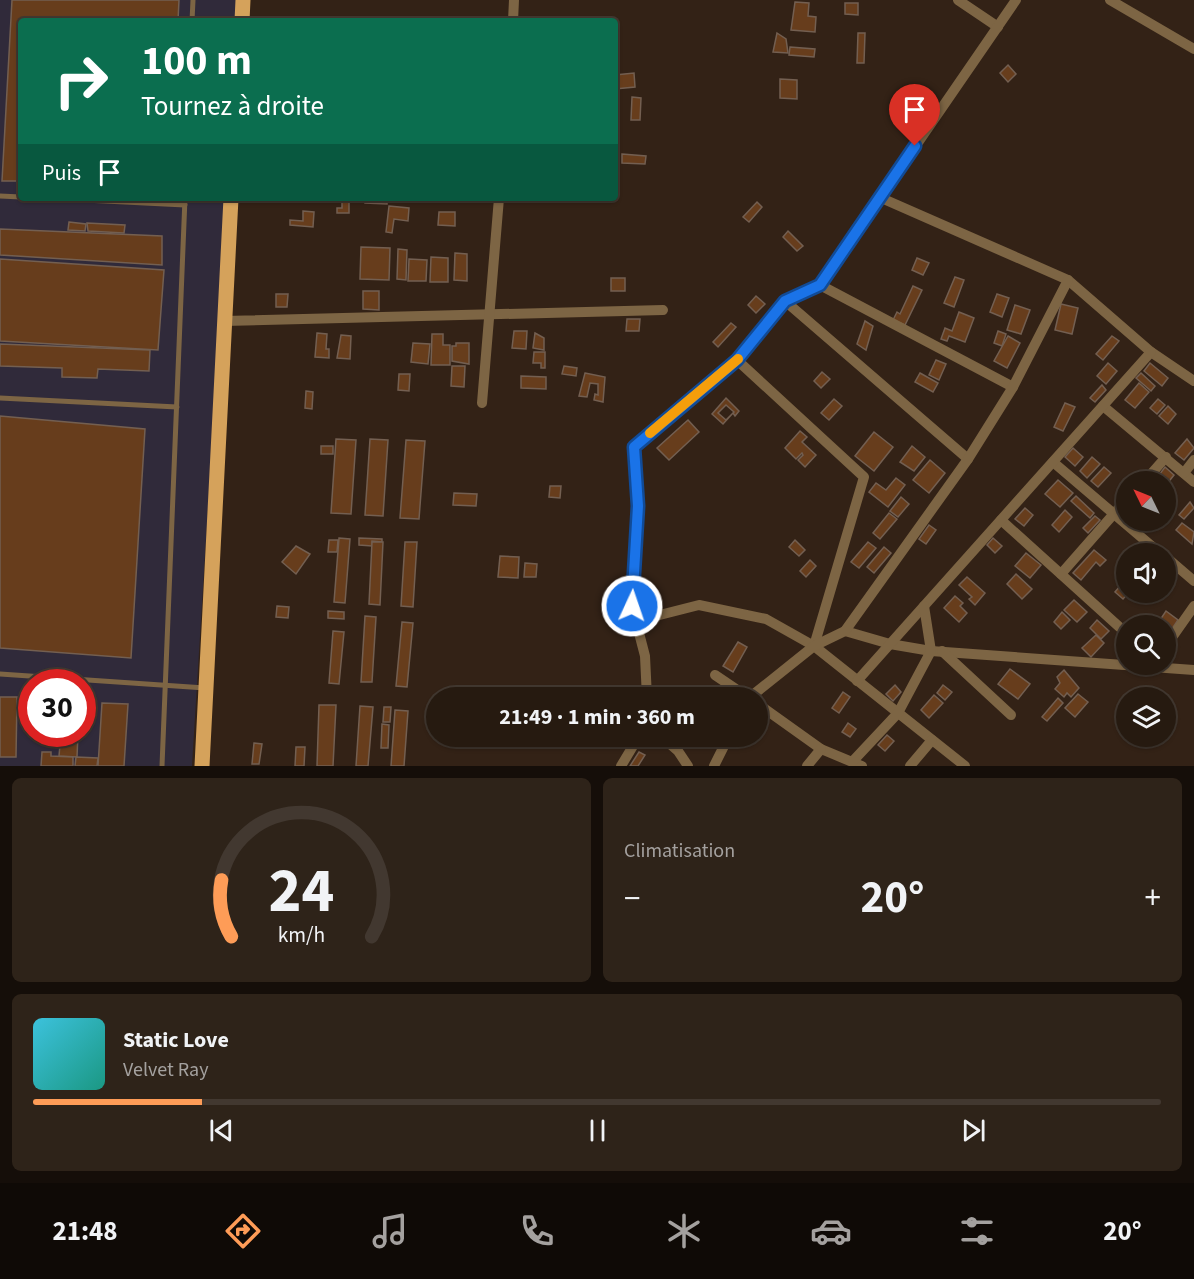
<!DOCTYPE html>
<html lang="fr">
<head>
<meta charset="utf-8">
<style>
  body { margin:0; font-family:"Source Sans 3",sans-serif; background:#2e2319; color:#f1f3f6; height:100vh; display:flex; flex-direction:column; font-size:22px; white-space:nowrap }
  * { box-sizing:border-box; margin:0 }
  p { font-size:20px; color:#a4a19f }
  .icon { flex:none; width:33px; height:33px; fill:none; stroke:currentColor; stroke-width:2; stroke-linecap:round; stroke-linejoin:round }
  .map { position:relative; height:766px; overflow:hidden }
  .side { display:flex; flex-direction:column; gap:12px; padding:12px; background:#150e09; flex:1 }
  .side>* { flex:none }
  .hud { position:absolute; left:18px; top:18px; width:600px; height:183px; border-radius:6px; box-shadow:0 2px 4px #0004,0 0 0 2px #423830; background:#0b6e4f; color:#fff; overflow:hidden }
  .needle { width:39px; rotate:313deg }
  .controls { position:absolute; left:1116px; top:471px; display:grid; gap:12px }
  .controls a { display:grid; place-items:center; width:60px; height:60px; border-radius:50%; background:#261a10; box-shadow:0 2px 4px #0004,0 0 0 2px #423830; font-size:30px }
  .speed { position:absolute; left:18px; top:669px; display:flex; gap:12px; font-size:30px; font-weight:700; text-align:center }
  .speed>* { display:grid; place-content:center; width:78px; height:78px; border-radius:50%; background:#261a10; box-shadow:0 2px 4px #0004,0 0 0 2px #423830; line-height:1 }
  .speed .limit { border:9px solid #d22; background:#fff; color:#111 }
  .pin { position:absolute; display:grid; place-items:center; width:51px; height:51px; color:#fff; margin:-62px -26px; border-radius:50% 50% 50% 0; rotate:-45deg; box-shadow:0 0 6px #0007 }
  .pin .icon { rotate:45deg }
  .me { position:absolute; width:66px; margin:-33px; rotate:3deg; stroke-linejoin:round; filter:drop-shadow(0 0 4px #0008) }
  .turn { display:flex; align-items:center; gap:21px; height:126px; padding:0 24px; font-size:27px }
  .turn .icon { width:78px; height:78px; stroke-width:2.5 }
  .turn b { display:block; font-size:42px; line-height:51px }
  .then { display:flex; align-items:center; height:57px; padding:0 24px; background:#0003; gap:12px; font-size:22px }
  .big { font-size:45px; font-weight:700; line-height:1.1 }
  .side .card { flex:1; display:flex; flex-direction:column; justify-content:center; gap:9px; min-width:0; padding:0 21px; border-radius:9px; background:#2e2319 }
  .side .dial { align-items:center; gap:0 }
  .dial svg { height:156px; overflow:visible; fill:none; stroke:#423830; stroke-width:7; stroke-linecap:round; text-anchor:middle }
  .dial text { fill:#f1f3f6; stroke:none }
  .song { display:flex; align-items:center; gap:18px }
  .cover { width:72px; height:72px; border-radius:9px; background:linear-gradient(135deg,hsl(190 70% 55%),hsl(170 70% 35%)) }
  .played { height:6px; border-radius:3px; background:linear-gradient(90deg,#fe9c57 15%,#423830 15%) }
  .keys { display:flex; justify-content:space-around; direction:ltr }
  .heat { display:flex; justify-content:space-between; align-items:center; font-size:33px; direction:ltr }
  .side .tiles { flex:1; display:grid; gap:12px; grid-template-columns:1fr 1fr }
  .card:last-child { grid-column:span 2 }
  .trip { position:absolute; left:426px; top:687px; width:342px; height:60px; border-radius:30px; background:#261a10; box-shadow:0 2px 4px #0004,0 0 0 2px #423830; font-weight:700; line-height:60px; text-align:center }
  .dock { display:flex; height:96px; justify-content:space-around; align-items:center; background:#0f0a06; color:#a4a19f }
  .dock .icon { width:42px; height:42px }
  .dock .selected { color:#fe9c57 }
  .dock b { font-size:27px; color:#f1f3f6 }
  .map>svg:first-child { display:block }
</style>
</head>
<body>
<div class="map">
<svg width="1194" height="766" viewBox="0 0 1194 766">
  <rect width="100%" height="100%" fill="#332216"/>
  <path fill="#302a3a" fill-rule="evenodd" d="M0,0H237L236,21H21V198H227L192,766H0ZM32,682H82V734H32Z"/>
  <g fill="#673d1c" stroke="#735f51" stroke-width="1.5" fill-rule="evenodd">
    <path d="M12,0H179L178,21H21V181H2Z"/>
    <path d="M795,2L809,3L808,16L816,17L815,32L791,30Z"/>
    <path d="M845,3H858V15L845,14Z"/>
    <path d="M777,33L786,39L788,53L773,52Z"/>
    <path d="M858,33H865L864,63H857Z"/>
    <path d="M790,47L815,49L814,57L789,55Z"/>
    <path d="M1008,65L1016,74L1008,82L1000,73Z"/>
    <path d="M634,73L635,87L615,89V75Z"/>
    <path d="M780,79L797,80V99L780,98Z"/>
    <path d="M632,97L641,98L640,120H631Z"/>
    <path d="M622,154L646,156L645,164L622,163Z"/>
    <path d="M365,198H387V204L365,203Z"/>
    <path d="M342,202H349V213H337V208H342Z"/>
    <path d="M757,202L762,207L749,222L743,217Z"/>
    <path d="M389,206L409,208L408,221L394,219L392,233L386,232Z"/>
    <path d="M303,211L314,212L313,227L290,225V220L303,221Z"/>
    <path d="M439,212H455V226L438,225Z"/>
    <path d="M69,222L86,224L85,231L68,230Z"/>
    <path d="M87,223L125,225L124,233L88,231Z"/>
    <path d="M0,229L162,236V265L0,255Z"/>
    <path d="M788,231L803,246L797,251L783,237Z"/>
    <path d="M361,247L390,248L389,280L360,279Z"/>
    <path d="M398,249L407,250L406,280L397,279Z"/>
    <path d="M455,253L467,254V281L454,280Z"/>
    <path d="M431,257L448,258V282H430Z"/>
    <path d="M917,258L929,263L923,275L912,270Z"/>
    <path d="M0,259L164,270L158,350L0,341Z"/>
    <path d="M409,259L427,260L426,281H408Z"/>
    <path d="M955,277L964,280L954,307L944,303Z"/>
    <rect x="611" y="278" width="14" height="13"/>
    <path d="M913,286L922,290L905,325L893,320L897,312L900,314Z"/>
    <path d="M363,291H379V310L363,309Z"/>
    <path d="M276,294H288L287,307H276Z"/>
    <path d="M997,294L1009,298L1002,317L990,312Z"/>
    <path d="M756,296L765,304L756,313L748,305Z"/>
    <path d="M1061,304L1078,308L1072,334L1055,330Z"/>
    <path d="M1015,305L1030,310L1021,334L1007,330Z"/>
    <path d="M959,312L974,318L965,342L949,336L947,341L941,339L945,328L952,331Z"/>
    <path d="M627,319H640L639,331H626Z"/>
    <path d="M865,321L873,326L866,350L857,344Z"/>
    <path d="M731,323L736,327L718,347L713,342Z"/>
    <path d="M514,331H527L526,349L512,348Z"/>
    <path d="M998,331L1006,334L1002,346L994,343Z"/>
    <path d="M317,333L327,334L326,349H329V358L315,357Z"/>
    <path d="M535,333L544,338V350L533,348Z"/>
    <path d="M432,334H443V345H450V365H431Z"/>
    <path d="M341,335L351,336L350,359L337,358Z"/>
    <path d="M1008,336L1020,343L1007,368L994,361Z"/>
    <path d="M1112,336L1119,341L1103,360L1096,354Z"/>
    <path d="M413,343L430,344L428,364L411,362Z"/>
    <path d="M456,343H469V364L452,361V346H456Z"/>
    <path d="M0,344L150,350L149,371L98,369L97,378L62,377V368L0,366Z"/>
    <path d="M534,352H545V368H541V363H533Z"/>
    <path d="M936,360L946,364L939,380L929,375Z"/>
    <path d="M1108,363L1117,371L1106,384L1097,376Z"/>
    <path d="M1150,363L1168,378L1162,386L1144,371Z"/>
    <path d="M452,366H465L464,387L451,386Z"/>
    <path d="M564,366L577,368L576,376L562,374Z"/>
    <path d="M822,372L830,379L821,388L814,381Z"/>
    <path d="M585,373L605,377L603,402L594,400L595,394L598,395V384L590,383L587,397L579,396Z"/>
    <path d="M920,373L938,383L933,392L915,382Z"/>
    <path d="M1141,373L1155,386L1151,391L1136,378Z"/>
    <path d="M399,374H410L409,391L398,390Z"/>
    <path d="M521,376L546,377V389L521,388Z"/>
    <path d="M1139,383L1149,392L1135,408L1125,400Z"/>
    <path d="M1102,385L1106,390L1095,402L1090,398Z"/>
    <path d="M306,391L313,392L312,409L305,408Z"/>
    <path d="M726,398L739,411L735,416L733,413L723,424L712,414ZM726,405L734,412L726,420L718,413Z"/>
    <path d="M834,399L842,406L829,420L821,413Z"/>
    <path d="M1158,399L1165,405L1157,414L1150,408Z"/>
    <path d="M1065,403L1075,407L1063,431L1054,427Z"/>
    <path d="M1168,406L1176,414L1168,424L1159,416Z"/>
    <path d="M0,416L145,429L131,658L0,648Z"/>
    <path d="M688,420L699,432L669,460L657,448Z"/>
    <path d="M800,431L807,437L802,442L816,455L805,467L798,460L803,455L802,453L796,459L785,448Z"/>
    <path d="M874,432L893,447L874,471L855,456Z"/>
    <path d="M336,439L356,440L351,514L331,513Z"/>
    <path d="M370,439L388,440L383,516L365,515Z"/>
    <path d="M1187,439L1194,448L1184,460L1175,453Z"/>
    <path d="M406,440L425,441L419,519L400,518Z"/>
    <rect x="321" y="446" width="12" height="8"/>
    <path d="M912,446L925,457L914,471L900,462Z"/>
    <path d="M1073,448L1083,457L1075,466L1065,457Z"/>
    <path d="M1092,457L1100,464L1087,478L1080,471Z"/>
    <path d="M930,460L945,473L929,493L913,480Z"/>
    <path d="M1104,467L1111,473L1098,487L1091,481Z"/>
    <path d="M1165,467L1174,475L1166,485V482L1156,479Z"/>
    <path d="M896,478L905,485L888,507L869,492L876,483L886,490Z"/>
    <path d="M1058,480L1073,493L1060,507L1045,494Z"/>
    <path d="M550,486H561L560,498L549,497Z"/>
    <path d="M454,493L477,494L476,506L453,505Z"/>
    <path d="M1076,496L1094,513L1090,518L1071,501Z"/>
    <path d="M901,497L909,504L898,517L890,511Z"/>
    <path d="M1190,502L1194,508L1184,519L1179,515Z"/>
    <path d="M1025,508L1033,515L1024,526L1015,519Z"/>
    <path d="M1065,510L1072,517L1059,532L1052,525Z"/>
    <path d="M889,513L897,519L880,539L873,533Z"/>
    <path d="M1095,516L1100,520L1088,533L1083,528Z"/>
    <path d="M1182,523L1194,532L1192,544L1176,530Z"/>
    <path d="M929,525L936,530L926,544L919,539Z"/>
    <path d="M339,538L350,539L345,603L334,602Z"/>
    <path d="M359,538L382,539V542L372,541V546L359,545Z"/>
    <path d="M993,538L1002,546L995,553L987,545Z"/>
    <path d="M329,540H338L337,552H328Z"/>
    <path d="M795,540L805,550L799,556L789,547Z"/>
    <path d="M372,542H383L380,605L369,604Z"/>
    <path d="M405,542H417L413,607L401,606Z"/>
    <path d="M868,542L876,548L859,568L851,562Z"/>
    <path d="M296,546L310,554L296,574L282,562Z"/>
    <path d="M884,547L891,553L874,573L867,567Z"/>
    <path d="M1094,550L1106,560L1100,566L1096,562L1081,580L1073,573Z"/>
    <path d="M1026,553L1041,565L1030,578L1015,566Z"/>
    <path d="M500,556L519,557L518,578L498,577Z"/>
    <path d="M810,560L816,566L806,577L800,571Z"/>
    <path d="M525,563L537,564L536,577H524Z"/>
    <path d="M1016,574L1032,589L1022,599L1007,584Z"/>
    <path d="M967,577L985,593L975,605L969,599L972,597L959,585Z"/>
    <path d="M1126,579V592H1129L1123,599L1115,592Z"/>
    <path d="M955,596L963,603L960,606L967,613L959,622L944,608Z"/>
    <path d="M1074,600L1087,612L1077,622L1064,610Z"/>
    <path d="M277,606L289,607L288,618L276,617Z"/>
    <path d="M328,611L344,612V619L328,618Z"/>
    <path d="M1166,611L1178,620L1166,638V626H1156Z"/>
    <path d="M1062,612L1070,620L1061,629L1054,622Z"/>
    <path d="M365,616L376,617L372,682H361Z"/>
    <path d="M1097,620L1109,631L1101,639L1090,628Z"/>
    <path d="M402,622L413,623L407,687L396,686Z"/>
    <path d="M333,631L344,632L339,684L329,683Z"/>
    <path d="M1096,635L1104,643L1091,657L1082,648Z"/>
    <path d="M738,642L747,647L733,672L723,666Z"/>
    <path d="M1010,669L1030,684L1018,699L998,684Z"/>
    <path d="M1064,670L1079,688L1071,697L1067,693L1064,697L1055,689L1060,683L1057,677Z"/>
    <path d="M895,685L901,692L893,701L886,694Z"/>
    <path d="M943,685L952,692L945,700L937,693Z"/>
    <path d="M843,692L850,697L839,713L832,708Z"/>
    <path d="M1078,694L1088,702L1075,717L1065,708Z"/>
    <path d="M934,695L943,703L929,718L921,710Z"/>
    <path d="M0,697H17L16,757H0Z"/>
    <path d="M1058,698L1063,703L1047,721L1042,717Z"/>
    <path d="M102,703L128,704L124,766H98Z"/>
    <path d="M319,705H336L333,766H317Z"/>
    <path d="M360,706L373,707L368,766H356Z"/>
    <path d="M384,707H391L390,722H383Z"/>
    <path d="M395,710L408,711L404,766H391Z"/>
    <path d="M848,723L856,729L850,737L842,732Z"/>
    <path d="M382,724L389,725L388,748H381Z"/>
    <path d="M61,734H78L77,757L59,756Z"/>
    <path d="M887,735L894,741L885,751L878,745Z"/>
    <path d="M254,743L262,744L259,764H252Z"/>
    <path d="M296,747H305L304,766H295Z"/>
    <path d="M42,752H51V756L73,757V766H41Z"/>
    <path d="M639,752L645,755L638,766H630Z"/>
    <path d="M76,757L98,758L97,766H75Z"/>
  </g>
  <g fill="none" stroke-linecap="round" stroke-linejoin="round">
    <g stroke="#7d6544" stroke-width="5">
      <path d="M192,21L193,0"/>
      <path d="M0,196L21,197"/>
      <path d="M44,198L185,205"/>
      <path d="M0,398L177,407"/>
      <path d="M0,674L205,688"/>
      <path d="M162,766L185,198"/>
    </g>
    <g stroke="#7d6544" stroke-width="10">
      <path d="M958,0L998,27"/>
      <path d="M1110,0L1194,49"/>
      <path d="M513,21L514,0"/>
      <path d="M879,197L1068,280L1151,352L1194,381"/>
      <path d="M820,285L1013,387"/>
      <path d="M785,301L968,459"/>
      <path d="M224,321L663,310"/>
      <path d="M737,360L864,477L814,646"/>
      <path d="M482,403L499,198"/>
      <path d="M1103,406L1194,482"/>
      <path d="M1053,462L1161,554"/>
      <path d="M1184,473L1194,460"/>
      <path d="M1144,482L1166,457"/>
      <path d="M1001,520L1126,633"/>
      <path d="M1166,557L1194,581"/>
      <path d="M1061,574L1126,500"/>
      <path d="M636,621L699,605L766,619L814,646L965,766"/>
      <path d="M845,631L890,644L931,651L1194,670"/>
      <path d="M1166,646L1194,606"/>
      <path d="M942,651L1011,715"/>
      <path d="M715,675L749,698"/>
      <path d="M857,681L1151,352"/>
      <path d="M647,698L645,656L632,606L638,506L634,447L737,360L785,301L820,285L1016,0"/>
      <path d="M749,698L814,646L845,631L968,459L1013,387L1068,280"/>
      <path d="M758,704L821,749L862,766"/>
      <path d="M661,736L678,751L688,766"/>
      <path d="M853,761L898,713L931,651L924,606"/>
      <path d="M621,766L639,736"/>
      <path d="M714,766L729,736"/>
      <path d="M807,766L821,749"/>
      <path d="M910,766L932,740"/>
    </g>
    <g stroke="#d5a25b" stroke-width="15">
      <path d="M242,21L243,0"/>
      <path d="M202,766L231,198"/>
    </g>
  </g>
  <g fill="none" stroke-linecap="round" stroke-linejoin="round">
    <defs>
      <path id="route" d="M632,606L638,506L634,447L737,360L785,301L820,285L915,146"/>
    </defs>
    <use href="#route" stroke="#114b97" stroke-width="15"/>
    <use href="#route" stroke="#1a73e8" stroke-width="10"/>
    <path stroke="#f59e0b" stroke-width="10" d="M650,433L738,359"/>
  </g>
</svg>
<div class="controls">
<a><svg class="needle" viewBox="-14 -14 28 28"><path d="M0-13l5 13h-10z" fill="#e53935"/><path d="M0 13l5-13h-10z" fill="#a4a19f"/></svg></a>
<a><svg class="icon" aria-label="sound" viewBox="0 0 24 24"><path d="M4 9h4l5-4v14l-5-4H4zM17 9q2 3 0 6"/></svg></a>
<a><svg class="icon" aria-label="search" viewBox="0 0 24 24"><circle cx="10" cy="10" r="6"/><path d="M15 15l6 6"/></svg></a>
<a><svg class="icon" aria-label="layers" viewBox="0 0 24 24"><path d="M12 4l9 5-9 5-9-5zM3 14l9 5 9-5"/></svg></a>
</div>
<div class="speed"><div class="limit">30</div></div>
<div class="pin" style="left:915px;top:146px;background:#d93025"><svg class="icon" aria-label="arrive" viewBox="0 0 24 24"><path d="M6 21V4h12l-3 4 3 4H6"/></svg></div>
<svg class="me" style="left:632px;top:606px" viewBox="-20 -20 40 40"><circle r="17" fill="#1a73e8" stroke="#fff" stroke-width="3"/><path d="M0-11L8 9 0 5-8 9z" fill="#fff"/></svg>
<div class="trip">21:49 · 1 min · 360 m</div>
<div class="hud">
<div class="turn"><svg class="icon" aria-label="right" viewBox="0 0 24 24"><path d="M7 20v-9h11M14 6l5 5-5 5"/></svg><div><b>100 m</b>Tournez à droite</div></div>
<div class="then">Puis<svg class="icon" aria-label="arrive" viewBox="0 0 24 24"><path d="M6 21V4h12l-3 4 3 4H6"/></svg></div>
</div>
</div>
<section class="side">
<div class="tiles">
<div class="card dial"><svg viewBox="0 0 100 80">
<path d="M14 69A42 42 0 1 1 86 69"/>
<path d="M14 69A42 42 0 0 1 9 40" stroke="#fe9c57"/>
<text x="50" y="56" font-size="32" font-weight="700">24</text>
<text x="50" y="72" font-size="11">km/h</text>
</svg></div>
<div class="card"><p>Climatisation</p>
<div class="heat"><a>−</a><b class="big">20°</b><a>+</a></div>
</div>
<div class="card">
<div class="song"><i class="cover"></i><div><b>Static Love</b><p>Velvet Ray</p></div></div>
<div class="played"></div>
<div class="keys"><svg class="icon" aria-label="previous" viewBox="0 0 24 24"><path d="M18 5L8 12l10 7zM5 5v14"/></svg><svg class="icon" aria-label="pause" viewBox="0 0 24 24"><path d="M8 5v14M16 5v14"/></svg><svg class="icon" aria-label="next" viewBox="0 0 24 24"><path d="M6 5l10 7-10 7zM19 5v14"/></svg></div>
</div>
</div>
</section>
<nav class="dock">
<b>21:48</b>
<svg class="icon selected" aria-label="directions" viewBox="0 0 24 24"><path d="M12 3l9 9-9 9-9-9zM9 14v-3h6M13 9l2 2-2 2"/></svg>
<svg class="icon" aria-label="music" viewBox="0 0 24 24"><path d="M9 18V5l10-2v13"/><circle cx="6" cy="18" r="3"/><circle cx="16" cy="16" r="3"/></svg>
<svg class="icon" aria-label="phone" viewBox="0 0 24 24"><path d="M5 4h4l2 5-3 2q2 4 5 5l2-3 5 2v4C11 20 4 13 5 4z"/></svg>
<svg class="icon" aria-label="climate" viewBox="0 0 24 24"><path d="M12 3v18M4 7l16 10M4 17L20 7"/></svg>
<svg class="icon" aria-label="car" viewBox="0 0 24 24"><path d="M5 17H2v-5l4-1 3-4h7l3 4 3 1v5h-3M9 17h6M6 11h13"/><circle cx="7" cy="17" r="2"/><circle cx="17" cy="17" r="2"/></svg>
<svg class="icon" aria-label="filters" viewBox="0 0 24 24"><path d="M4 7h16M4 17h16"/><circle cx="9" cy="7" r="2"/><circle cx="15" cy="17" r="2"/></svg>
<b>20°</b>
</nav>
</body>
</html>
